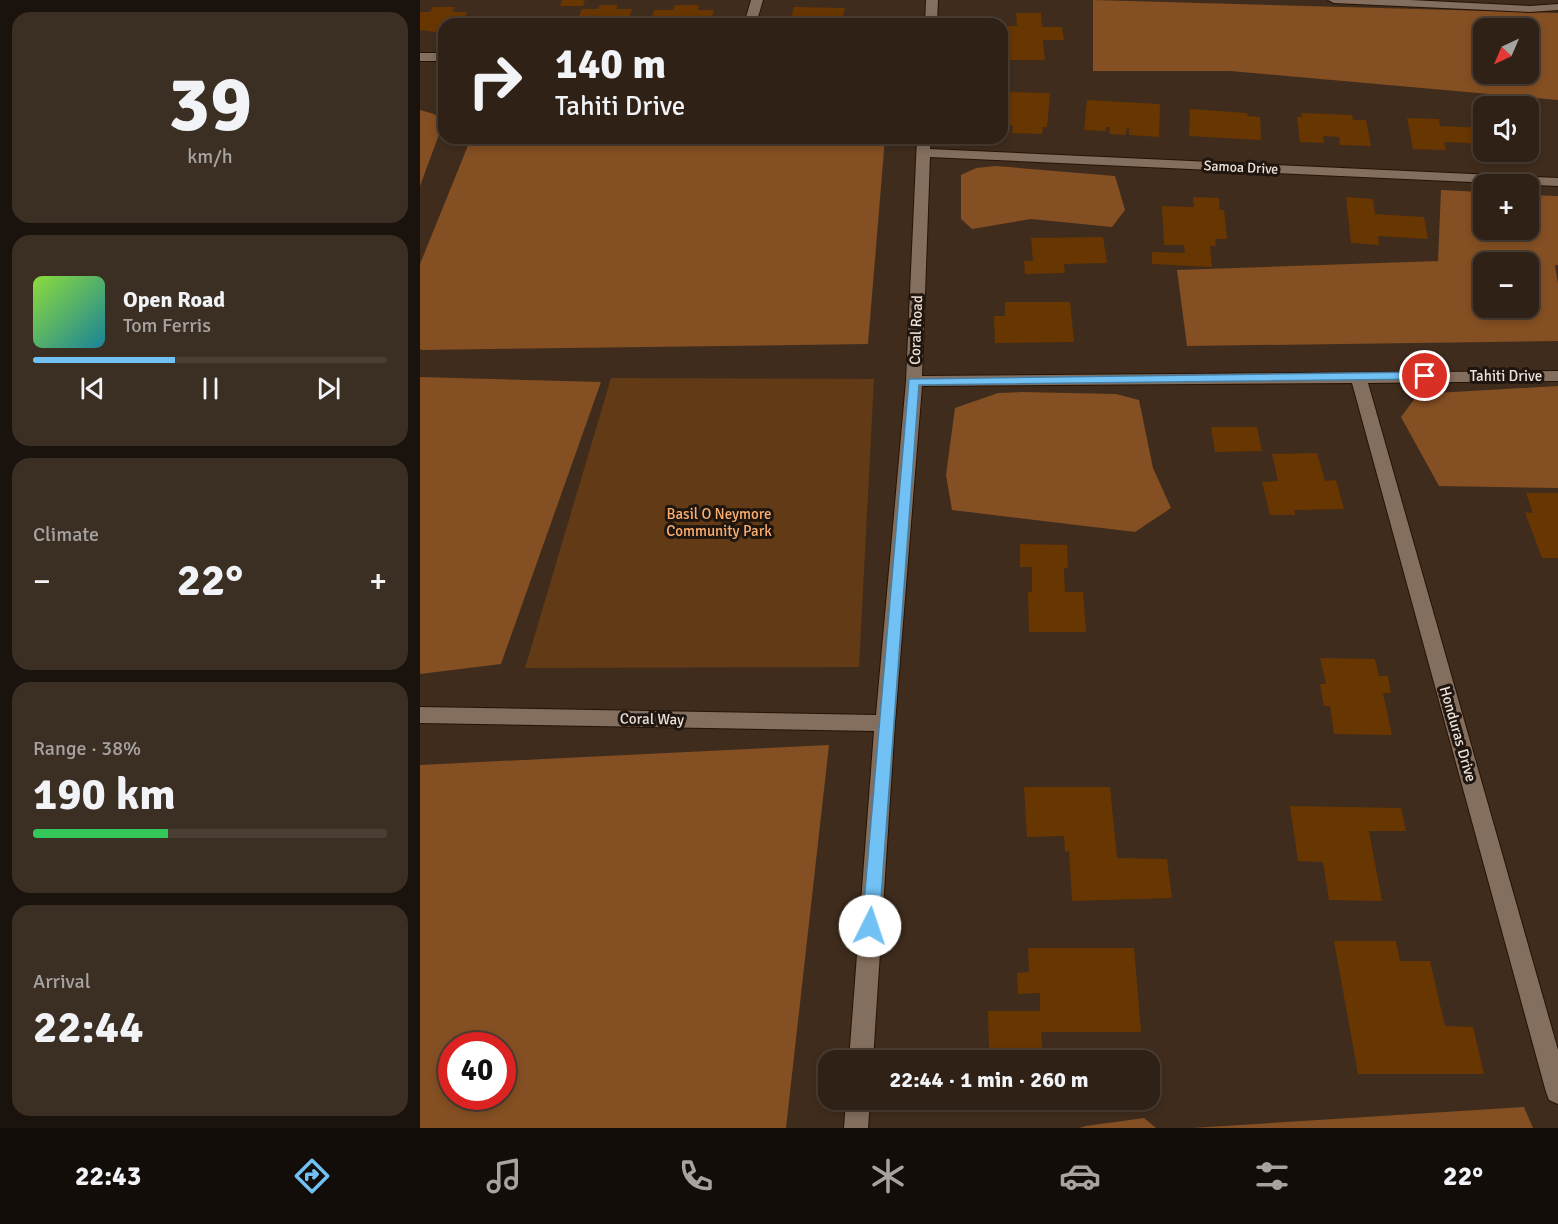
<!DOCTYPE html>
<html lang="en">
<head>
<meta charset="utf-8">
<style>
  body { margin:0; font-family:Signika,sans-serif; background:#3b2e23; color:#f1f3f6; height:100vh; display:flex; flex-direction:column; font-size:22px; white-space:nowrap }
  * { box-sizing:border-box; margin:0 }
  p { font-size:20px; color:#a7a3a1 }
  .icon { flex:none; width:33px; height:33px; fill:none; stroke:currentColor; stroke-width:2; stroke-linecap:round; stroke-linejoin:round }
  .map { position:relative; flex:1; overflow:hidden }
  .side { display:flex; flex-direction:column; gap:12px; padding:12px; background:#1a120c; width:420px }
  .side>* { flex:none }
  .top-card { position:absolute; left:18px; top:18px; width:570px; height:126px; border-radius:18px; box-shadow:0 3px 9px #0003,0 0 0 2px #4a3e35; background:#2f2116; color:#f1f3f6; overflow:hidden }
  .needle { width:39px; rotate:224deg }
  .controls { position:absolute; left:1053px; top:18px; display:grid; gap:12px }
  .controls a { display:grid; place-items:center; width:66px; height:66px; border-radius:12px; background:#2f2116; box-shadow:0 3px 9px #0003,0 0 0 2px #4a3e35; font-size:30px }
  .speed { position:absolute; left:18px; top:1032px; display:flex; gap:12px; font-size:30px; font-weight:700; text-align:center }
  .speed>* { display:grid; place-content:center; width:78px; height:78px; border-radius:50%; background:#2f2116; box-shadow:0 3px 9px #0003,0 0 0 2px #4a3e35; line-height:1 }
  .speed .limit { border:9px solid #d22; background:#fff; color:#111 }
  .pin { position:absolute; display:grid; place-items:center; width:51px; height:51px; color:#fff; margin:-26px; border:3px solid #fff; border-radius:50%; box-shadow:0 2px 6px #0007 }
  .me { position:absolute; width:66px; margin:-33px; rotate:4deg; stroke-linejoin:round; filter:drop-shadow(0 0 4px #0008) }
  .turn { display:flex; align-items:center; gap:21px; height:126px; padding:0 18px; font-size:27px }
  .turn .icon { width:78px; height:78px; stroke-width:2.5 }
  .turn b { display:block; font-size:42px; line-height:51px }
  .big { font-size:45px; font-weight:800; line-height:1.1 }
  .side .widget { flex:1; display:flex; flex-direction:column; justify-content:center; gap:9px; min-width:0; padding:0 21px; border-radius:18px; background:#3b2e23 }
  .side .dial { align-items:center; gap:0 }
  .dial b { font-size:78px; line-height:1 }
  .song { display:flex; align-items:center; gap:18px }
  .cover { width:72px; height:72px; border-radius:9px; background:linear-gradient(135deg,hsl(90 70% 55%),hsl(190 70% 35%)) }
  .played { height:6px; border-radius:3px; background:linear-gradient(90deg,#71c1f5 40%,#4a3e35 40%) }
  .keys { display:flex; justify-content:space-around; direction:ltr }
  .heat { display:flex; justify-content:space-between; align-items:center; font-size:33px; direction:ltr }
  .charge { height:9px; border-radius:4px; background:linear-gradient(90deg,#34c759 38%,#4a3e35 0) }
  .trip { position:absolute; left:398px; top:1050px; width:342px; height:60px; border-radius:18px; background:#2f2116; box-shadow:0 3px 9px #0003,0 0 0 2px #4a3e35; font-weight:800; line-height:60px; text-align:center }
  .menu { display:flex; height:96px; justify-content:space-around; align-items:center; background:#130d09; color:#a7a3a1 }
  .menu .icon { width:42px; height:42px }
  .menu .on { color:#71c1f5 }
  .menu b { font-size:27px; color:#f1f3f6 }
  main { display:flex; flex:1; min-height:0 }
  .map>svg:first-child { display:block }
</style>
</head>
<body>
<main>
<section class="side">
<div class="widget dial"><b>39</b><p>km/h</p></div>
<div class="widget">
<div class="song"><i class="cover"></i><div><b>Open Road</b><p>Tom Ferris</p></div></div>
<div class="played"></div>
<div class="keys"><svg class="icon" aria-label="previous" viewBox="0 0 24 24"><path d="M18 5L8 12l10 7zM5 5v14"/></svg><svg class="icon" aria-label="pause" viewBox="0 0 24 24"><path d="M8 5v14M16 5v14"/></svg><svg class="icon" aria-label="next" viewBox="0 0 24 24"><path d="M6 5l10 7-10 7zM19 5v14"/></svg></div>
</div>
<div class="widget"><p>Climate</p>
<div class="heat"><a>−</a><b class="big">22°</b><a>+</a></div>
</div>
<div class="widget"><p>Range · 38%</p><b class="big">190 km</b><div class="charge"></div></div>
<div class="widget"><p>Arrival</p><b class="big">22:44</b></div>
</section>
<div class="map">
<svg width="1138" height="1128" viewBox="0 0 1138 1128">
  <rect width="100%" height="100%" fill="#3f2c1d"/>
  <path fill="#633a16" d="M191,378L454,379L439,667L105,668Z"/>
  <g fill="#844f22" fill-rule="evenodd">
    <path d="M673,0L1138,13V100L810,71H673ZM1064,28H1108V74H1064Z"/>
    <path d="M0,110L14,114L24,121L0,186Z"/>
    <path d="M51,138H465L448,344L2,350L0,349V264Z"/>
    <path d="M576,166L695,176L705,210L692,227L611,219L552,229L541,219V175L556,168Z"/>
    <path d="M1021,190L1063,192L1064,230H1108L1109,195L1138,196V265H1135L1138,284V341L767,346L757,270L1018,261ZM1064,262H1108V308H1064Z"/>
    <path d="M0,377L181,382L81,664L0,674Z"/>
    <path d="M1138,386V488L1019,486L981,417L998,394Z"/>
    <path d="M601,392L696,394L719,400L733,468L751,508L715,532L532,510L526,475L535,408L578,393Z"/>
    <path d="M409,745L366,1128H0V765ZM32,1046H82V1096H32Z"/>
    <path d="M1104,1107L1113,1128H772Z"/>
    <path d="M724,1118L736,1128H659L666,1126Z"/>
  </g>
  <g fill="#683601">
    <path d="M142,0H165L163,6H140Z"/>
    <path d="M180,5H198L196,9H212L207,24H156L162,9H178Z"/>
    <path d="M255,5H279L278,10H294L290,24H230L234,10H253Z"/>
    <path d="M13,7H35L32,12H47L41,24H24V35H21L22,33L0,30V12H10Z"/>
    <path d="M374,7L425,8L421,24H374V22H370Z"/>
    <path d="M596,13H621L622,27H642L644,40H623L625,60H582V26H597Z"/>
    <path d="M589,92L630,93L627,127H623L622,134L592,133L593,126L585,125L586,119L582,118L583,105H588Z"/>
    <path d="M667,100L740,104L739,137L709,135V128H707L706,135L689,134L690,127H686V131L664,130Z"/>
    <path d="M770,109L827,113L828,116L840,117L841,140L769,136Z"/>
    <path d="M881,113L932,115L933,120H946L951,146L920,145L919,137L903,136L904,143L880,142L877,117H882Z"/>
    <path d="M987,118L1019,119L1020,126L1064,128V147H1051L1050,143L1024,142L1026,150L993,149Z"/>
    <path d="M773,197L799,198L800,210H804L807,239H795L796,246H790L792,267L732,264V252L765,253L764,245H744L742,206L774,207Z"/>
    <path d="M926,197L953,199L955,214L1004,217L1008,239L958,236L959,245L931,243Z"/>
    <path d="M683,237L687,263L644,264L645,273L605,274L604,261H613L611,238Z"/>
    <path d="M585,302H650L654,342L575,343L574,316H585Z"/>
    <path d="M791,427H837L842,451L795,452Z"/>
    <path d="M897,453L905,481L916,480L924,509L874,510L875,515H850L842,482L858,481L852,454Z"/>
    <path d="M1106,493H1138V558H1122L1105,512L1113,513Z"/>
    <path d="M600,544L647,545L648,568H644L645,592H663L666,632H609L608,592H612V567H600Z"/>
    <path d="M900,658L955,659L959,676H968L971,693H963L972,735L914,734L910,706H904L900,684H906Z"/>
    <path d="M604,787H690L697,858L747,859L752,898L652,901L649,851L645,852L644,836L607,837Z"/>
    <path d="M870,806L981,808L986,831H949L962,901L909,900L903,862L878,861Z"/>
    <path d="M914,941H976L980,961H1010L1025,1026L1053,1027L1064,1074H938Z"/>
    <path d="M608,948H714L721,1032H621L622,1048H569L568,1011H620V993L598,994L597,973L609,972Z"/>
  </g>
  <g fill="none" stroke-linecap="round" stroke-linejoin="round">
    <defs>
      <g id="minor">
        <path d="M331,0H343L336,24H324Z"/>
        <path d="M506,0H518L517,24H505Z"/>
        <path d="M908,0H990L1110,6L1138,4V10L1110,12L914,3Z"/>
        <rect x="0" y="53" width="24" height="8"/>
        <path d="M497,138H511L510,149L1138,178V186L510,157L502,376L1138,371V381L948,383L1138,1050V1104L1129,1100L1126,1092L932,383L502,386L475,723L453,1060H429L454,731L0,723V707L456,715L486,381Z"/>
        <path d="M426,1100H450L448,1128H424Z"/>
      </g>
    </defs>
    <use href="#minor" stroke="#251406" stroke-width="2"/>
    <use href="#minor" fill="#846e5d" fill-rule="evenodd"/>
  </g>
  <path fill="#71c1f5" stroke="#497d9f" stroke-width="1.5" d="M1005,372L1009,374V379L499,385L459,926L456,931L450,933L444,931L442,926L489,379Z"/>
  <g text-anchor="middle" stroke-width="6" stroke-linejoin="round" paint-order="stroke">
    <g font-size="14" fill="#ece0d7" stroke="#1f1610">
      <text transform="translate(821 167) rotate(3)" y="5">Samoa Drive</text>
    </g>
    <g font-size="15" fill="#ece0d7" stroke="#1f1610">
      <text transform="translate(496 330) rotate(-88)" y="5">Coral Road</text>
      <text x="1086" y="381">Tahiti Drive</text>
      <text transform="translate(232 719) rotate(1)" y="5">Coral Way</text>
      <text transform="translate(1038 734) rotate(74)" y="5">Honduras Drive</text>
    </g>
    <g font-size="15" fill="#fdae6f" stroke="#1f1610">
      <text x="299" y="519">Basil O Neymore<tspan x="299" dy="17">Community Park</tspan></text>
    </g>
  </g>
</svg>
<div class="controls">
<a><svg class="needle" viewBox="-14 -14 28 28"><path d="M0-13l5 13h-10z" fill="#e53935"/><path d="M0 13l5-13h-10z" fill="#a7a3a1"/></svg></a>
<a><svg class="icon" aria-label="sound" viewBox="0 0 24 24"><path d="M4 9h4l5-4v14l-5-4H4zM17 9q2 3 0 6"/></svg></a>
<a>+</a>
<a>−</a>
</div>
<div class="speed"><div class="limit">40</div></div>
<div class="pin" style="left:1005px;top:376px;background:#d93025"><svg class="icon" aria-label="arrive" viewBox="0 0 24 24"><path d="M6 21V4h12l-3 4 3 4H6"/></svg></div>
<svg class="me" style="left:450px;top:926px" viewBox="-20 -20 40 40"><circle r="19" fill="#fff"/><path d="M0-13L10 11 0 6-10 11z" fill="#71c1f5"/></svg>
<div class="trip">22:44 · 1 min · 260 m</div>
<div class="top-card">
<div class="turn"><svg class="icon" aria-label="right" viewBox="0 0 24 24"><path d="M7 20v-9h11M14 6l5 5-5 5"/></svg><div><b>140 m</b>Tahiti Drive</div></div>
</div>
</div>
</main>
<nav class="menu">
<b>22:43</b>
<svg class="icon on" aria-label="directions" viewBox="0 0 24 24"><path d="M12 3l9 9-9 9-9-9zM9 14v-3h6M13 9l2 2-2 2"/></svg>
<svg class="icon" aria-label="music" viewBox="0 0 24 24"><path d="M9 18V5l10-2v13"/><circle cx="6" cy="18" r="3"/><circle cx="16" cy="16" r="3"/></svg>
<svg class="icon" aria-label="phone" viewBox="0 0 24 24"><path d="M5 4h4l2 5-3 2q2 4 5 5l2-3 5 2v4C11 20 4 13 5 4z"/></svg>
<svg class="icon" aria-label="climate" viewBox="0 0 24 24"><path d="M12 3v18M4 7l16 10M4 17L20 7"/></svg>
<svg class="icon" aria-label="car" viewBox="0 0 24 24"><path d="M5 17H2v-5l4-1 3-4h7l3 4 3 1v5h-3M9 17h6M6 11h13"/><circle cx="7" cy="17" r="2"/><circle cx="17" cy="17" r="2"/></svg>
<svg class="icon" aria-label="filters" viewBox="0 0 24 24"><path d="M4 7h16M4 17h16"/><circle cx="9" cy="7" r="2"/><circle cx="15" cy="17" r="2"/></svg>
<b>22°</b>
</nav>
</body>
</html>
